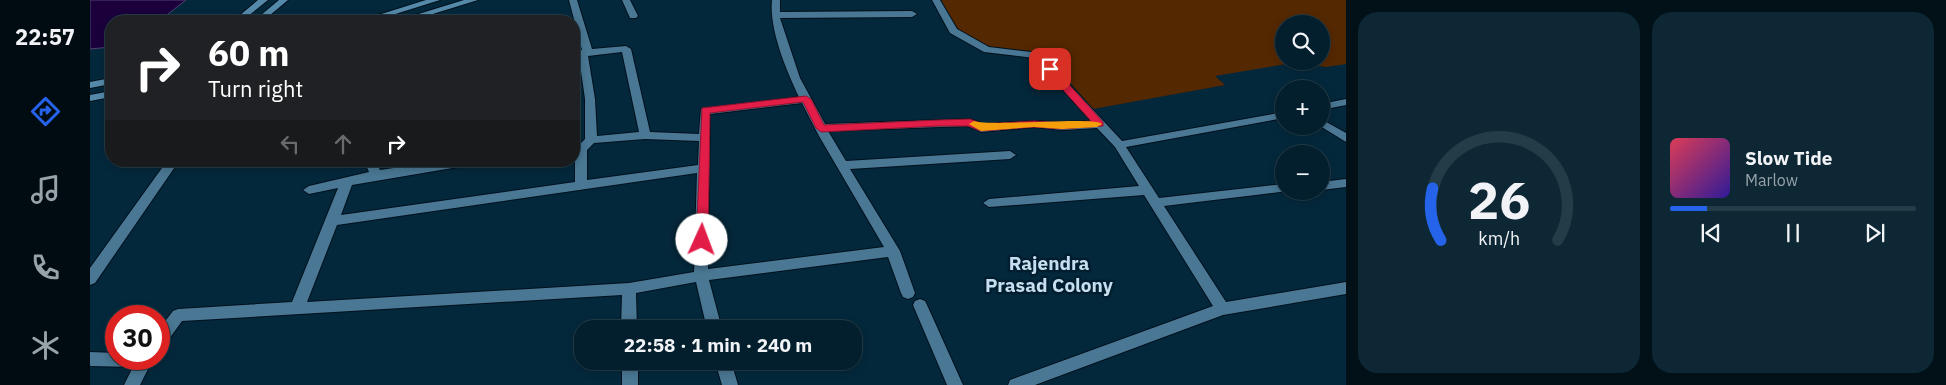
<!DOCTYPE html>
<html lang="en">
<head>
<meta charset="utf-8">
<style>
  body { margin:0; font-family:"IBM Plex Sans",sans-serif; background:#0d2734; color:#f1f3f6; height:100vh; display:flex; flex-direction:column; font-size:19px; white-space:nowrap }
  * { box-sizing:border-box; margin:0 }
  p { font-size:16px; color:#97a2a9 }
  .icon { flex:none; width:28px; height:28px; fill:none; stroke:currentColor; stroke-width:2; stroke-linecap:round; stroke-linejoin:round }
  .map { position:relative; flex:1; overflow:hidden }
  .panel { display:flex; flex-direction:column; gap:12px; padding:12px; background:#021018; width:600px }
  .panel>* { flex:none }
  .banner { position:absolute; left:15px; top:15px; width:475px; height:152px; border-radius:20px; box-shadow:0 2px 8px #0003,0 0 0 1px #243c48; background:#202124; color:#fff; overflow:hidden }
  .controls { position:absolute; left:1185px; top:15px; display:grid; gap:10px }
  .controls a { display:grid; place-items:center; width:55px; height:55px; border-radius:50%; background:#031e2c; box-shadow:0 2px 8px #0003,0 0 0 1px #243c48; font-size:25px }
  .speed { position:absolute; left:15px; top:305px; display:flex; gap:10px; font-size:25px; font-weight:700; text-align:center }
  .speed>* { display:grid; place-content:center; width:65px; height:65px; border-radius:50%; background:#031e2c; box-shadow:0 2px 8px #0003,0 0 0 1px #243c48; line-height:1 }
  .speed .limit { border:8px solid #d22; background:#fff; color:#111 }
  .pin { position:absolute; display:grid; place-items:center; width:42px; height:42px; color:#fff; margin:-21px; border-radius:10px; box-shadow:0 2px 8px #0006 }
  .me { position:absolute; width:55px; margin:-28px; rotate:2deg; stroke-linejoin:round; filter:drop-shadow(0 0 4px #0008) }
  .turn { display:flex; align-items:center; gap:18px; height:105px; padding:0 20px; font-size:22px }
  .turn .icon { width:65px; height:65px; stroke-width:2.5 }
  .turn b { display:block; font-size:35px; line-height:42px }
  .lanes { display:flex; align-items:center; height:48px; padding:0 20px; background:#0003; justify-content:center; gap:25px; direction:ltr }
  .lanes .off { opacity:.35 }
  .panel .tile { flex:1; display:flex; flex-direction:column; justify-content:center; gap:8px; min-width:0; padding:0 18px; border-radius:20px; background:#0d2734 }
  .panel .dial { align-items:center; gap:0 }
  .dial svg { height:130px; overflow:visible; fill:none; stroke:#243c48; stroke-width:7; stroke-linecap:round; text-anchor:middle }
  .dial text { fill:#f1f3f6; stroke:none }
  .song { display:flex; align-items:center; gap:15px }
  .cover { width:60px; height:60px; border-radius:8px; background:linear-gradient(135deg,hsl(350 70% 55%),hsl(250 70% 35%)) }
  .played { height:5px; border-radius:2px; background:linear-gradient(90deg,#2563eb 15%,#243c48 15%) }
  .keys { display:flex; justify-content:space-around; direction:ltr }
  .panel .tiles { flex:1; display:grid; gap:12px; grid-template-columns:repeat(2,1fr) }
  .trip { position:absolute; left:484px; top:320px; width:288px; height:50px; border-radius:20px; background:#031e2c; box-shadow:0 2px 8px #0003,0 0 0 1px #243c48; font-weight:700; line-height:50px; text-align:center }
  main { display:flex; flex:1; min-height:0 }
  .tabs { display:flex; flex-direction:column; width:90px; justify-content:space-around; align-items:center; background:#010c12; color:#97a2a9 }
  .tabs .icon { width:35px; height:35px }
  .tabs .selected { color:#2563eb }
  .tabs b { font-size:22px; color:#f1f3f6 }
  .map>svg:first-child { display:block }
</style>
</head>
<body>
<main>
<nav class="tabs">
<b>22:57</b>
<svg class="icon selected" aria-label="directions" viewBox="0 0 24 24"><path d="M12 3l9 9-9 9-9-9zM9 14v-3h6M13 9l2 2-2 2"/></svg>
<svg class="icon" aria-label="music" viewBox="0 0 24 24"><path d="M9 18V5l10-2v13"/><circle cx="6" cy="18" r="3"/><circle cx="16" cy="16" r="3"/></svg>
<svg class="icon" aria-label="phone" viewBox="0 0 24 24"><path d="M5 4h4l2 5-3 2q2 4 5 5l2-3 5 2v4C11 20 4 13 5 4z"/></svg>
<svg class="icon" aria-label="climate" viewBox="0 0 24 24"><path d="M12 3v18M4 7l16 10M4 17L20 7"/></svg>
</nav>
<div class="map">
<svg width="1256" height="385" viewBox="0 0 1256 385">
  <rect width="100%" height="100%" fill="#04283b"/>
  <path fill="#542800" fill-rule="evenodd" d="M851,0H1256V64L1236,67L1209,62L1125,76L1135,85L1003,109L954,53L900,47L866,29ZM1194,24H1231V61H1194Z"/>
  <path fill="#1b003c" stroke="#4e4371" d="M0,0H96L69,21H21V47L0,49Z"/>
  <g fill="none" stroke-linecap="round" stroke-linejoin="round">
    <defs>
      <g id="minor">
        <path d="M479,0H487L502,49L536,46L541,49L560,132L609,134L611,109L709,97C696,70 679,29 682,0H690V12L822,11L827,14L822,17L690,18L710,78L735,124L880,119L893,124L944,121L972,122L1001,121L944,58L894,52L860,33L842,0H850L867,29L899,47L950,53L1032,141L1194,112V118L1036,147L1069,198L1194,184V191H1198L1074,206L1136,302L1256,282V294L1133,315L945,385H918L920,380L1123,306L1054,195L899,207L893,203L899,199L1049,186L1025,147L1007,128L972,130L944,127L891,132L878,126L738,131L756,161L920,151L926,155L920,159L760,169L810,251L825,293L823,297L818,299L813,297L811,293L798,257L619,280L632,329H617L606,282L546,293L547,329H531L532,295L92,321L74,346L69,347V329L83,311L88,309L202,302L248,188L219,194L213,190L219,186L279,172L274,161H286L290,170L352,161H386L380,165L262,185L251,215L485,182V149L495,139V99L489,57H484V51L492,50ZM532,52L549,132L507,136L505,99L498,56ZM712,103L729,136L794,247L618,269L620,114ZM555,139L609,141L608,165L497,180V150L504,143ZM607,173L604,272L539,283L217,302L247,225Z"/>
        <path d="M532,0H540L548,16L546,18H540Z"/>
        <path d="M1256,99V105L1231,110V104Z"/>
        <path d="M1231,119L1256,133V142L1230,126Z"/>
        <path d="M77,161H89L5,283L0,285V268Z"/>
        <path d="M1256,179V187L1231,190V182Z"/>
        <path d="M830,299L835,301L837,305L873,385H857L823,305L825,301Z"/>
        <path d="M0,352L26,353V359H63L50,385H34L43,367L0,366Z"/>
        <rect x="532" y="361" width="16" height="24"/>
        <path d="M625,361H641L648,385H632Z"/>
      </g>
      <g id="secondary">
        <path d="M168,0H178L152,21H143Z"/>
        <path d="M189,0H198L173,21H164Z"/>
        <path d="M336,0H350L283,21H269Z"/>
        <path d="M374,0H388L320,21H306Z"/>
        <path d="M21,78V84L0,88V82Z"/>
        <path d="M21,91V97L0,101V95Z"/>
      </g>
    </defs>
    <use href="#minor" stroke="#00101d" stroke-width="2"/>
    <use href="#secondary" stroke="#00101d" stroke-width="2"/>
    <use href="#minor" fill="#4a7793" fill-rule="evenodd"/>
    <use href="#secondary" fill="#5589a9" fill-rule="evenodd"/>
  </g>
  <path fill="#e11d48" stroke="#92132f" d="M956,67H963L1013,122V126L972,129L944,127L891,131L878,126H849L731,132L726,128L713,102L620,113L618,240L612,245L606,240L612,108L716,96L721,99L734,125L849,120L880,119L893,124L944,121L972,123L1001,121L956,71Z"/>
  <path fill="#f59e0b" d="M884,121C904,127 1004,116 1012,124L1007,127L972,129L944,127L891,131L879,124Z"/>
  <g text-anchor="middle" stroke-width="5" stroke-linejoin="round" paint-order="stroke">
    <g font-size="19" font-weight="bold" fill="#c6deed" stroke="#001e30">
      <text x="959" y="270">Rajendra<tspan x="959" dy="22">Prasad Colony</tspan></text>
    </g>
  </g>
</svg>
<div class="controls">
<a><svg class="icon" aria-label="search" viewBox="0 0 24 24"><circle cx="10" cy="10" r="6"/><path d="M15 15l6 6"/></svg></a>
<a>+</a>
<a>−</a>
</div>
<div class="speed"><div class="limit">30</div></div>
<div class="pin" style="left:960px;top:69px;background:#d93025"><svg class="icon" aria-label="arrive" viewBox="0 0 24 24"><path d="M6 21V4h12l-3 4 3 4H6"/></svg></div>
<svg class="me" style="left:612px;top:240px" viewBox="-20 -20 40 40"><circle r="19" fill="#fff"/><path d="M0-13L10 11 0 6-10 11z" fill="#e11d48"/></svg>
<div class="trip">22:58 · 1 min · 240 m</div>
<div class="banner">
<div class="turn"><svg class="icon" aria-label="right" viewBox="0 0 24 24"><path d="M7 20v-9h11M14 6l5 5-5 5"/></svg><div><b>60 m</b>Turn right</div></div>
<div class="lanes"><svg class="icon off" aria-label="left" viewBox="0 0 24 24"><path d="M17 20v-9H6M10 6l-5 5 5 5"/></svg><svg class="icon off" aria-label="ahead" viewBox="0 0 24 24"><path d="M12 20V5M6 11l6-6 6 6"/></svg><svg class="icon" aria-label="right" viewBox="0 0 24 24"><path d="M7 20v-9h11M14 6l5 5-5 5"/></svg></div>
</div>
</div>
<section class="panel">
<div class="tiles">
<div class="tile dial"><svg viewBox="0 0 100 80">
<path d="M14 69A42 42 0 1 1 86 69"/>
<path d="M14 69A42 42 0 0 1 9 37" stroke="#2563eb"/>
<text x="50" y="56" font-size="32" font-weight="700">26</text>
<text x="50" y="72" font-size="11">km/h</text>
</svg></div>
<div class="tile">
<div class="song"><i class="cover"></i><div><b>Slow Tide</b><p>Marlow</p></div></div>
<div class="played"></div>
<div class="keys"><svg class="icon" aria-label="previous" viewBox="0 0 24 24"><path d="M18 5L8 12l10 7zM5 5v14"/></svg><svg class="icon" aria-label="pause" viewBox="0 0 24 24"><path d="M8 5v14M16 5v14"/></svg><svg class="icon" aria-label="next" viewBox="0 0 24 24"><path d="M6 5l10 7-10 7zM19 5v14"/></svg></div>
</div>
</div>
</section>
</main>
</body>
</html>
